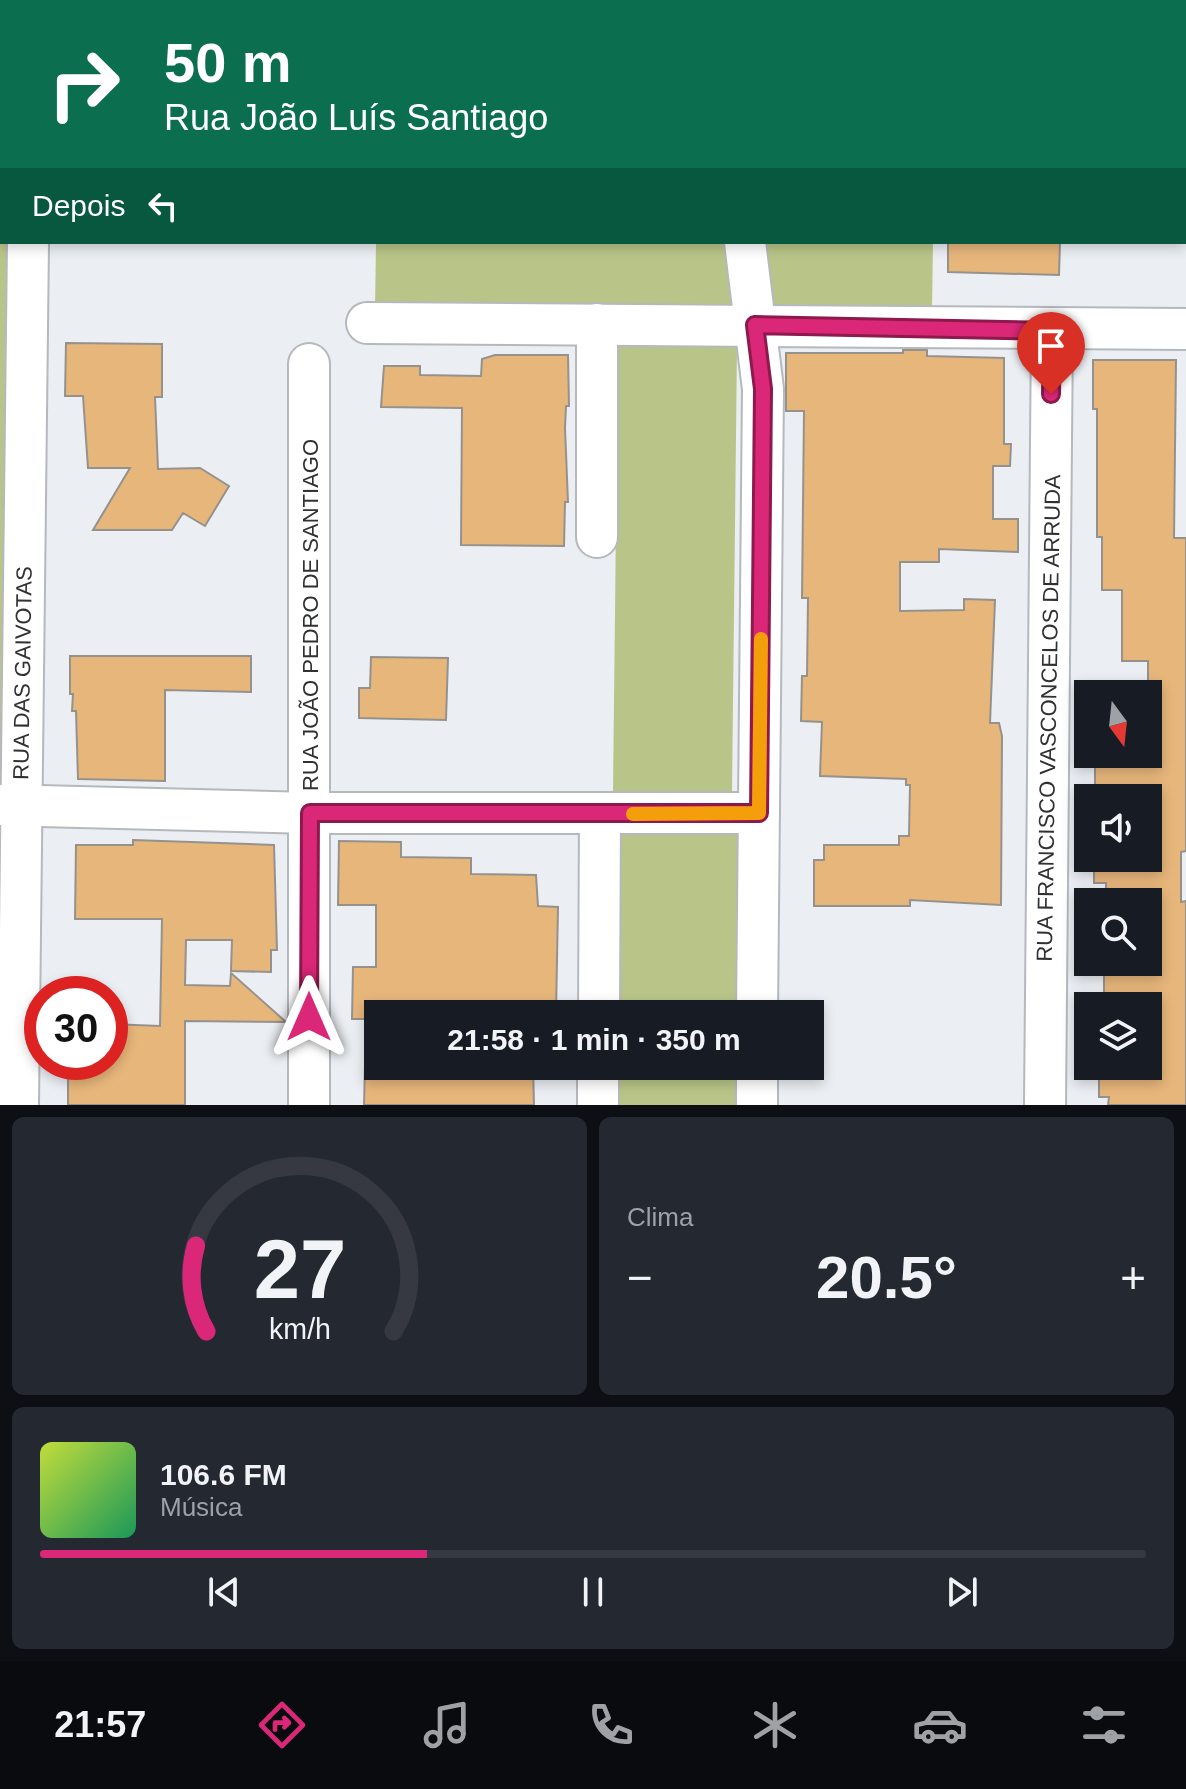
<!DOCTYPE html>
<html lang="pt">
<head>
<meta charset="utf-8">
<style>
  body { margin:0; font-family:Arial,sans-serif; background:#242831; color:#f1f3f6; height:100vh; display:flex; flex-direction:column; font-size:30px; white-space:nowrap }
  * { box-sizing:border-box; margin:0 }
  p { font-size:26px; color:#9ea1a6 }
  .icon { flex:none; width:44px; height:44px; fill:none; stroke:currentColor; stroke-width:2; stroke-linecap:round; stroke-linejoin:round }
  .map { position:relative; height:1105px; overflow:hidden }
  .side { display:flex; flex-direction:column; gap:12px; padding:12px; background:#0d0f14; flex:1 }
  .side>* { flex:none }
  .banner { position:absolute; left:0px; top:0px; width:1186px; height:244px; box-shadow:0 4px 12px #0003; background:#0b6e4f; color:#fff; overflow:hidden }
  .needle { width:52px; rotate:165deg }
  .controls { position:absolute; left:1074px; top:680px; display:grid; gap:16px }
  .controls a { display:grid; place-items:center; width:88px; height:88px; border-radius:0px; background:#171b24; box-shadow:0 4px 12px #0003; font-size:40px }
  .speed { position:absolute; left:24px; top:976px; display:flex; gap:16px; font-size:40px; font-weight:700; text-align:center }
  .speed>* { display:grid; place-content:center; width:104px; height:104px; border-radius:50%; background:#171b24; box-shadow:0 4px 12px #0003; line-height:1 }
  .speed .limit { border:12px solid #d22; background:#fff; color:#111 }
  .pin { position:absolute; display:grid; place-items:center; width:68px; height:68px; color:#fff; margin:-82px -34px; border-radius:50% 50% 50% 0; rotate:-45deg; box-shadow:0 0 8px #0007 }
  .pin .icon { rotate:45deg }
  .me { position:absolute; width:88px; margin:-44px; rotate:0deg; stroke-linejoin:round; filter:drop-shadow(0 0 6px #0008) }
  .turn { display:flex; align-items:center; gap:28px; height:168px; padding:0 32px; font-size:36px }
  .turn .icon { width:104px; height:104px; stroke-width:2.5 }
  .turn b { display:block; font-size:56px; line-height:68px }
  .then { display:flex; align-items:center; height:76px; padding:0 32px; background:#0003; gap:16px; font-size:30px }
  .big { font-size:60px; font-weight:700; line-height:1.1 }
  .side .widget { flex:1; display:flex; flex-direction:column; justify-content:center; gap:12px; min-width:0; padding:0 28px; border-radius:12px; background:#242831 }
  .side .dial { align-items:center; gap:0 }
  .dial svg { height:208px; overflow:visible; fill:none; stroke:#363941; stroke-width:7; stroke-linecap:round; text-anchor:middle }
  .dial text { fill:#f1f3f6; stroke:none }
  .song { display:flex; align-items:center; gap:24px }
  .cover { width:96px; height:96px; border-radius:12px; background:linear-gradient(135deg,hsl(70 70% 55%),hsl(150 70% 35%)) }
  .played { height:8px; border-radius:4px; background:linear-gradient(90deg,#db2777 35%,#363941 35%) }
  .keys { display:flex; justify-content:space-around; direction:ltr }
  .heat { display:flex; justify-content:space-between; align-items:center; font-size:44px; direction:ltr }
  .side .tiles { flex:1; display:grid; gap:12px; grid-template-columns:1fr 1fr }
  .widget:last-child { grid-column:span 2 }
  .trip { position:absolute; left:364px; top:1000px; width:460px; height:80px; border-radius:0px; background:#171b24; box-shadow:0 4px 12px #0003; font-weight:700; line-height:80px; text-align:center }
  .tab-bar { display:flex; height:128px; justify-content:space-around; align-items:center; background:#090b0e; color:#9ea1a6 }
  .tab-bar .icon { width:56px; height:56px }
  .tab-bar .selected { color:#db2777 }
  .tab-bar b { font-size:36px; color:#f1f3f6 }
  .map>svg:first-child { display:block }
</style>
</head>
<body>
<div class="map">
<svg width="1186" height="1105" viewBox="0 0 1186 1105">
  <rect width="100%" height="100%" fill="#ebeef2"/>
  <g fill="#b9c588">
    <path d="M0,0H22L2,2V242H17L6,770H0Z"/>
    <path d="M376,242H723L734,298L726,312L375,311Z"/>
    <path d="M759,242H933L932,309L773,308Z"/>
    <path d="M618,346L737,347L732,792L613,791Z"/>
    <path d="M614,834L741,835L739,1014H612Z"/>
    <rect x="611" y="1066" width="127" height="39"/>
  </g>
  <g fill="#e7b67b" stroke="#95928e" stroke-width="2">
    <path d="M948,242H1060L1059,275L948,272Z"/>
    <path d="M66,343L162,344V397H155L158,469L200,468L229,486L205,526L183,513L172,530H93L130,468H88L83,396H65Z"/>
    <path d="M903,350H927V356L1004,358V444H1011L1010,466H993V519H1018V552L939,549V562H900V611L964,610V599L995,600L990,723H999L1002,736L1001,905L910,900V906H814V860H824V845H899V836H909L910,785H906V779L820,776L822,722L801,721L802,676H807L808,598H802L804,411H786V353H903Z"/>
    <path d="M495,355H568L569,406H566L565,428L568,502H565L564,546L461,545L462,408L381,407L384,366H420V375L481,376L482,359Z"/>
    <path d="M1093,360H1176L1174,538H1186V851L1181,852V902L1186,901V1105H1108L1109,1097H1099V1066H1148V1006H1104V962H1148V902H1106V883H1094V858H1148V798H1095V754H1148V661H1122V590H1102V537H1097V409H1093Z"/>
    <path d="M70,656H251V692L165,690V781L78,779L76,711H72L73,694H70Z"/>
    <path d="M371,657L448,658L446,720L359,718V688H370Z"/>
    <path d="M133,840L274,845L277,950H271V972L231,971L232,940H186L185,985L230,986L231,973L286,1022L185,1021V1105H68V1062H110V1024L160,1026L162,919H75L76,845H133Z"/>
    <path d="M339,841L401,842V857L471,858V874L536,875L538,906L558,907L556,1014H378V1019H352L353,967H376V905H338Z"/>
    <path d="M365,1066H533L534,1105H364Z"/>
  </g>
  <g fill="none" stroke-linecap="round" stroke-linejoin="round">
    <defs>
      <g id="minor">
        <path d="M734,0V2"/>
        <path d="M30,2V0"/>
        <path d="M1184,167H1186"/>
        <path d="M745,242L763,389L757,1014"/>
        <path d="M367,323L1186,329"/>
        <path d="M597,537V324"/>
        <path d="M0,805L310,813H759"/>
        <path d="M599,1014L600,814"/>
        <path d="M757,1066V1105"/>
        <path d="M18,1105L28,242"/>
        <path d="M309,1105V364"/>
        <path d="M598,1105V1066"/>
        <path d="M1045,1105L1052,331"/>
      </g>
    </defs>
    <use href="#minor" stroke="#b5b8bc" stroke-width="44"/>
    <use href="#minor" stroke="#fff" stroke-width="40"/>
  </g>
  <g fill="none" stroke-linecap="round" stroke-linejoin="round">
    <defs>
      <path id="route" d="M309,1017L310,813H759L763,389L755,325L1052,331L1051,394"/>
    </defs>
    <use href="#route" stroke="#8e194d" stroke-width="20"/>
    <use href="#route" stroke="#db2777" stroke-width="14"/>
    <path stroke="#f59e0b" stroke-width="14" d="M633,814L759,813L761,639"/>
  </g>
  <g text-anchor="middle" stroke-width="6" stroke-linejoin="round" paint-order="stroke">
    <g font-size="22" fill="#303133" stroke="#fff">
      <text transform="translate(310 615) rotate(-90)" y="8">RUA JOÃO PEDRO DE SANTIAGO</text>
      <text transform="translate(22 673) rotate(-89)" y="8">RUA DAS GAIVOTAS</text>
      <text transform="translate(1048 718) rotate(-89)" y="8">RUA FRANCISCO VASCONCELOS DE ARRUDA</text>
    </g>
  </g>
</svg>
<div class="controls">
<a><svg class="needle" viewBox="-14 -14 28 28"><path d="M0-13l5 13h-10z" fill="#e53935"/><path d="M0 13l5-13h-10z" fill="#9ea1a6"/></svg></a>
<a><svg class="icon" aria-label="sound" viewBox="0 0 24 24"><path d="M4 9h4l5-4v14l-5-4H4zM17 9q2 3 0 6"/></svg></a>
<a><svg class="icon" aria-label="search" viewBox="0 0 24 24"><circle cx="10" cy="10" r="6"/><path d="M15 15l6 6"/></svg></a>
<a><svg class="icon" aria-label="layers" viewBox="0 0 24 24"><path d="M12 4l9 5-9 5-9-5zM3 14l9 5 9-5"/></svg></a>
</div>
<div class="speed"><div class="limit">30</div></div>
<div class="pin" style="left:1051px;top:394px;background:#d93025"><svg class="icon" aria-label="arrive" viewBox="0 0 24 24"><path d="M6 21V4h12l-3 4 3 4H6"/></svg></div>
<svg class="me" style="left:309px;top:1017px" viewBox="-20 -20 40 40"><path d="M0-17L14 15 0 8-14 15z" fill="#db2777" stroke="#fff" stroke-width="4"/></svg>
<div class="trip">21:58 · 1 min · 350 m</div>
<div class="banner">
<div class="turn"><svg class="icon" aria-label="right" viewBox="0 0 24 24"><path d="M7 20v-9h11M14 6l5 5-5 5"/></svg><div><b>50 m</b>Rua João Luís Santiago</div></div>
<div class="then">Depois<svg class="icon" aria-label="left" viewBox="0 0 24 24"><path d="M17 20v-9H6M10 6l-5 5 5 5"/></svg></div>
</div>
</div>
<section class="side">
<div class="tiles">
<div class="widget dial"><svg viewBox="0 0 100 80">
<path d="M14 69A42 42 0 1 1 86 69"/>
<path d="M14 69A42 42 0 0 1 10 36" stroke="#db2777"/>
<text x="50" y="56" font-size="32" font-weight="700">27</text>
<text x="50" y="72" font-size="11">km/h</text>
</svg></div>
<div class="widget"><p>Clima</p>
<div class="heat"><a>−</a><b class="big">20.5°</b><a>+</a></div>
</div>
<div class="widget">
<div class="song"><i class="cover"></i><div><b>106.6 FM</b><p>Música</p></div></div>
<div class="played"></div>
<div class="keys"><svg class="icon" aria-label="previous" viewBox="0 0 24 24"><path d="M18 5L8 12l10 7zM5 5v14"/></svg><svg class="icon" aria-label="pause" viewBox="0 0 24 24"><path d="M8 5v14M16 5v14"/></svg><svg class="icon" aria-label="next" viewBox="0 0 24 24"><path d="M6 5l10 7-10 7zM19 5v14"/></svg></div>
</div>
</div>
</section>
<nav class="tab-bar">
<b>21:57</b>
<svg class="icon selected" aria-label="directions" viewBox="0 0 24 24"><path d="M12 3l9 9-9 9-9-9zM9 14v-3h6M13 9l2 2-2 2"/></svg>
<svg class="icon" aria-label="music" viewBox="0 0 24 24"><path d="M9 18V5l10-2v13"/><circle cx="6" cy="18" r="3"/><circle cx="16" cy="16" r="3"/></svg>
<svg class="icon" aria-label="phone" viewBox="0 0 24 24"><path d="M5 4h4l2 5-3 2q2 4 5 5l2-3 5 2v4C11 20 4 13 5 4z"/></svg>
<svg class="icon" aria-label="climate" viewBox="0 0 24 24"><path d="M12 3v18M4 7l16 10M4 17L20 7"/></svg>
<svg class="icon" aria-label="car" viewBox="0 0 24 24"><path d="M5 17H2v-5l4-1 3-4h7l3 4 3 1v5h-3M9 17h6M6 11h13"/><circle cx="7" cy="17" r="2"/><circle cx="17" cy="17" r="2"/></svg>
<svg class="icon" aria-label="filters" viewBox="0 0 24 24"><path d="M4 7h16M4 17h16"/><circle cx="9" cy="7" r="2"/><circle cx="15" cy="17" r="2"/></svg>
</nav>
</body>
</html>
